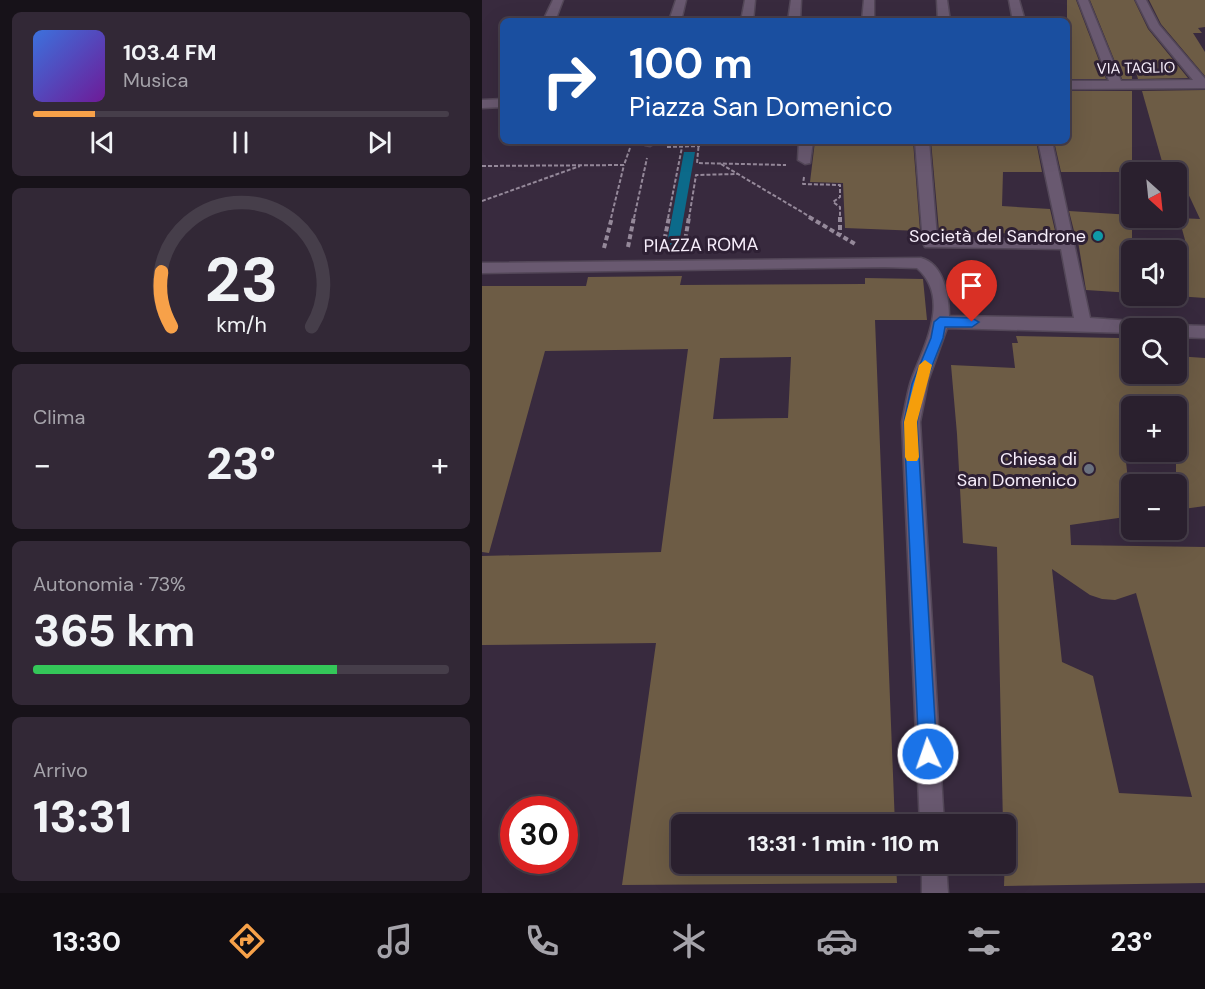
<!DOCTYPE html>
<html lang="it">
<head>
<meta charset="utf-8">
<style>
  body { margin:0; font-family:"DM Sans",sans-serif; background:#322836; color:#f1f3f6; height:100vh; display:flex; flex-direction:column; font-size:22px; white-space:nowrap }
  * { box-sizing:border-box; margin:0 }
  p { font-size:20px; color:#a5a3aa }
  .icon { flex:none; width:33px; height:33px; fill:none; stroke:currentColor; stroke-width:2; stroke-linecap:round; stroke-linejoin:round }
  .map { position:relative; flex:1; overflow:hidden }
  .details { display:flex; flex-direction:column; gap:12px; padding:12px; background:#171219; width:482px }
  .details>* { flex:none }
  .guide { position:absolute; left:18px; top:18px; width:570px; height:126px; border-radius:9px; box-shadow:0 6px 24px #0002,0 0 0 2px #463e4a; background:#1a4fa0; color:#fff; overflow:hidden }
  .needle { width:39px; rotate:153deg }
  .tools { position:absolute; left:639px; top:162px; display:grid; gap:12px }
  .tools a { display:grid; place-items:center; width:66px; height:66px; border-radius:9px; background:#2a202e; box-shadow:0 6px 24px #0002,0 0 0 2px #463e4a; font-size:30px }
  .speed { position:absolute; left:18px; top:796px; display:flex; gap:12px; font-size:30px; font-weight:700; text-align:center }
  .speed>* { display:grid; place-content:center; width:78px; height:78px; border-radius:50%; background:#2a202e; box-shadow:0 6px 24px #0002,0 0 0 2px #463e4a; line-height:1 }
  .speed .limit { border:9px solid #d22; background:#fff; color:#111 }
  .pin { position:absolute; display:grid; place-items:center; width:51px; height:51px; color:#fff; margin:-62px -26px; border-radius:50% 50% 50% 0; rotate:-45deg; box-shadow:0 0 6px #0007 }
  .pin .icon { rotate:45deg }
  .me { position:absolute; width:66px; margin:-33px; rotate:357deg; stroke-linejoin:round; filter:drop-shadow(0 0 4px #0008) }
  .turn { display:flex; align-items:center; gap:21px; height:126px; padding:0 30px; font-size:27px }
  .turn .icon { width:78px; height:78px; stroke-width:2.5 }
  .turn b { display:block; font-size:42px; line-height:51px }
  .big { font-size:45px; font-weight:800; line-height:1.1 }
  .details .widget { flex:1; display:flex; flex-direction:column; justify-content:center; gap:9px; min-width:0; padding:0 21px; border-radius:9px; background:#322836 }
  .details .dial { align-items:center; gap:0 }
  .dial svg { height:156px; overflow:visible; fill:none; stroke:#463e4a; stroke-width:7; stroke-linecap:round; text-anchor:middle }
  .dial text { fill:#f1f3f6; stroke:none }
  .song { display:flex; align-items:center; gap:18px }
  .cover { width:72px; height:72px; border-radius:9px; background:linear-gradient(135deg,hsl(220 70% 55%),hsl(280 70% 35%)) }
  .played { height:6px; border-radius:3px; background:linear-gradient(90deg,#f7a149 15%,#463e4a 15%) }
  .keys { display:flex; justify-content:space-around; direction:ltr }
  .heat { display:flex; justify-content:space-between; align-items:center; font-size:33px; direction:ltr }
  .charge { height:9px; border-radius:4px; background:linear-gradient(90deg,#34c759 73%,#463e4a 0) }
  .trip { position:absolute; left:189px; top:814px; width:345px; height:60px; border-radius:9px; background:#2a202e; box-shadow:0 6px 24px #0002,0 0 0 2px #463e4a; font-weight:800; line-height:60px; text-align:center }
  .tabs { display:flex; height:96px; justify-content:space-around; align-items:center; background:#110d12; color:#a5a3aa }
  .tabs .icon { width:42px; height:42px }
  .tabs .on { color:#f7a149 }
  .tabs b { font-size:27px; color:#f1f3f6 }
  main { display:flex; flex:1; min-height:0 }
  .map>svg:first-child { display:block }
</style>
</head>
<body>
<main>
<section class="details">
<div class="widget">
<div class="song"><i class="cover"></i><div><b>103.4 FM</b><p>Musica</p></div></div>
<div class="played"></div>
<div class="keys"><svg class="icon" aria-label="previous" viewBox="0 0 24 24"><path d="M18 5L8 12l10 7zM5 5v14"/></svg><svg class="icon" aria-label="pause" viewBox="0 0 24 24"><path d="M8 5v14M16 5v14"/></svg><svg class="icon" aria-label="next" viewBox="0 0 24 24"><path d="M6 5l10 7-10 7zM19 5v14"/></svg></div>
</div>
<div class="widget dial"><svg viewBox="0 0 100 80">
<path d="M14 69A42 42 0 1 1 86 69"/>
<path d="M14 69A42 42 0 0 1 9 41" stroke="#f7a149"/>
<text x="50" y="56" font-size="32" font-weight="700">23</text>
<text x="50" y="72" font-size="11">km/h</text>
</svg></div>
<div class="widget"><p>Clima</p>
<div class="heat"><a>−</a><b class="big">23°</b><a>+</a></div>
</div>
<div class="widget"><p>Autonomia · 73%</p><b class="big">365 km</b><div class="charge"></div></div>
<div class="widget"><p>Arrivo</p><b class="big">13:31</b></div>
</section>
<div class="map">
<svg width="724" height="893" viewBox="0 0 724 893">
  <rect width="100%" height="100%" fill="#382a3e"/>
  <path fill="#0c6a8a" d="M202,152H213L196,249H184Z"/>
  <g fill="#6d5c45" fill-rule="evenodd">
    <path d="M585,0H594L624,79H585Z"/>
    <path d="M608,0H652L666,29L706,78L656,79L650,58V79H640Z"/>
    <path d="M667,0H723V27L716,28L720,33H711L723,52V76L679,24Z"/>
    <path d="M723,90V298L694,296V250L706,251L697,218L718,219L696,172H683L660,91Z"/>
    <path d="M585,91H650V172H579L572,141H585Z"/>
    <path d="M333,141H431L438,231L363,228L361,183L328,182Z"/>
    <path d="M449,141H554L560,172H521L520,206L568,209L574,235L457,231Z"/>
    <path d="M587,211L650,215V293L604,290L595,235H593Z"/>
    <path d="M200,276L198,285L383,284V278L441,279L445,320H393L413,825H200V864H414L415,883L140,885L174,643L0,645V556L179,552L206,349L63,351L7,553L0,552V286H104L106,277ZM309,357L306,418L231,419L238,358Z"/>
    <path d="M534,336L637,338L639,348H644L645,354H650V374H694V356L723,358V506L694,510V406H650V462H644L650,516L588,525L589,545L723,547V883L522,886L524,825H521L515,547L481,543L475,434L469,365L533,368L530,343H536ZM570,569L608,595L620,599L633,600L654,593L710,797L637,793L611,676L580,662Z"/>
  </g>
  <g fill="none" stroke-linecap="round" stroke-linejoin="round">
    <defs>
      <g id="street">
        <path d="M71,0H81L73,21H61Z"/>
        <path d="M194,0H204L199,21H187Z"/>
        <path d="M263,0H273L271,21H259Z"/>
        <path d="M309,0H319L318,21H306Z"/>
        <path d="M382,0H392V21H380Z"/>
        <path d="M455,0H465L468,21H456Z"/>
        <path d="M527,0H537L543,21H531Z"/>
        <path d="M596,0H606L639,81L711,80L668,28L654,0H664L677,25L724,80V88L585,89V81H627Z"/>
        <path d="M21,99V107L0,108V100Z"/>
        <path d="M161,141H175V142L168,146L163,145Z"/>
        <path d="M317,141H331L328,163L323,164L316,160Z"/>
        <path d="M433,141H447L455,238L577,239L556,141H570L608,318L664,322L670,324L672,328H650V333L465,328L446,381L438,422L462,825H438L420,422C423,408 425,394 429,381C441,347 470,299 435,268L402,267L0,273V263L439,258C462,264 467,296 467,316L592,318L579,249L443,247L441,243Z"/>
        <path d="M694,325L724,326V338L694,337V328H687Z"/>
        <path d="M440,864H464L466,893H440Z"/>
      </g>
    </defs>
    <use href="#street" stroke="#534758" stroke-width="3"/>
    <g stroke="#95899a" stroke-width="2" stroke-dasharray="4 2" stroke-linecap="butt">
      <path d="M217,141L215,163L304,165"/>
      <path d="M185,147L218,146"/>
      <path d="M239,164L330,218"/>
      <path d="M0,166L142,165L148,148"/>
      <path d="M322,177L321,184L358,185V197L351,202L358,207V218"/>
      <path d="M0,201L98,166"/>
      <path d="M129,218L142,165"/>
      <path d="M152,218L165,158"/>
      <path d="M186,218L200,147"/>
      <path d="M207,218L214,175L256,174"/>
    </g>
    <g stroke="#95899a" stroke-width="4" stroke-dasharray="5 3" stroke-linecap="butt">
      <path d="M327,217L373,244"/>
      <path d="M358,217V234"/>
      <path d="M146,247L152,217"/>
      <path d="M181,247L187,217"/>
      <path d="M202,247L207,217"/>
      <path d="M122,248L130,217"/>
    </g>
    <use href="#street" fill="#695970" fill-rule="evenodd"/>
  </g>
  <path fill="#1a73e8" stroke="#114b97" stroke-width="1.5" d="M458,317L490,318L497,322L490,327H463L461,338L443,384L435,422L455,754L452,760L446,763L440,760L437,754L422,422L430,384L449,338L452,322Z"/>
  <path fill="#f59e0b" d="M443,360L450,365L435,422L437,457L435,461H425L423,457L422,422L437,365Z"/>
  <circle fill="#0f9aa8" stroke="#2e2034" stroke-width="2" cx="616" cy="236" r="6"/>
  <circle fill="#6b7280" stroke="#2e2034" stroke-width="2" cx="607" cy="469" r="6"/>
  <g text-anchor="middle" stroke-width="6" stroke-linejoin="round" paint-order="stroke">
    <g font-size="15" fill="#f7eefb" stroke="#2e2034">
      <text transform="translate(654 68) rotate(-1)" y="5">VIA TAGLIO</text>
    </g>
    <g font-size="18" fill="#f7eefb" stroke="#2e2034" text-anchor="end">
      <text x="604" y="242">Società del Sandrone</text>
      <text x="595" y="465">Chiesa di<tspan x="595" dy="21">San Domenico</tspan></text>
    </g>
    <g font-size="18" fill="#f7eefb" stroke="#2e2034">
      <text transform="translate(219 245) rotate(-1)" y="6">PIAZZA ROMA</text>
    </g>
  </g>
</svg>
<div class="tools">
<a><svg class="needle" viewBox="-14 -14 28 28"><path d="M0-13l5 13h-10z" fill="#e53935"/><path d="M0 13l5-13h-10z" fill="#a5a3aa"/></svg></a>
<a><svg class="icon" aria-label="sound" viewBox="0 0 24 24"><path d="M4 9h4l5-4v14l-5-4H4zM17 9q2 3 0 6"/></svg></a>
<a><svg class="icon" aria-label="search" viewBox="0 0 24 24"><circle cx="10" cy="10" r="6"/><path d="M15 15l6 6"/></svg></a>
<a>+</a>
<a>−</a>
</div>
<div class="speed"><div class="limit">30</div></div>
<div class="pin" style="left:490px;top:322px;background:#d93025"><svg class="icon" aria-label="arrive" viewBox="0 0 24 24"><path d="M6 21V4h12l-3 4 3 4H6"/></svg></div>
<svg class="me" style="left:446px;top:754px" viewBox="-20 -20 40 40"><circle r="17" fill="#1a73e8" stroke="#fff" stroke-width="3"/><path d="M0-11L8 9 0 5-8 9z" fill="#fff"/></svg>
<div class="trip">13:31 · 1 min · 110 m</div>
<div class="guide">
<div class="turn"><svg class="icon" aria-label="right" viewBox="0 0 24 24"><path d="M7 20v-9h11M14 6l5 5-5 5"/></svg><div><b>100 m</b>Piazza San Domenico</div></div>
</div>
</div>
</main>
<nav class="tabs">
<b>13:30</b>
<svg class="icon on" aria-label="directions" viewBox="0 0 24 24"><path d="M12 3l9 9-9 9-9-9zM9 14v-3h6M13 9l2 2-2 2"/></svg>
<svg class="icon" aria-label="music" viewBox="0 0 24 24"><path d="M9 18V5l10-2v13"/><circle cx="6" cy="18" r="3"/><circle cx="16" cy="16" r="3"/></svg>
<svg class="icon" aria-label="phone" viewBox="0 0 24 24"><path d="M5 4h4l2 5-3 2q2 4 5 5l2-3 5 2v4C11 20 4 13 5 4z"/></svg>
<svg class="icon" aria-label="climate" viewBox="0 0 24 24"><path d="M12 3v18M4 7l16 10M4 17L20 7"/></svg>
<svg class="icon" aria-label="car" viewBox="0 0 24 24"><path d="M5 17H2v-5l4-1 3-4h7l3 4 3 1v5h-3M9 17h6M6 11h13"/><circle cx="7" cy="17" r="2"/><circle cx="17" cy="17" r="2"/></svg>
<svg class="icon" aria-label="filters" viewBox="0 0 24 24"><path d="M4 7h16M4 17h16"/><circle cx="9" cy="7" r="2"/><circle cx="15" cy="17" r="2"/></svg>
<b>23°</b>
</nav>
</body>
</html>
